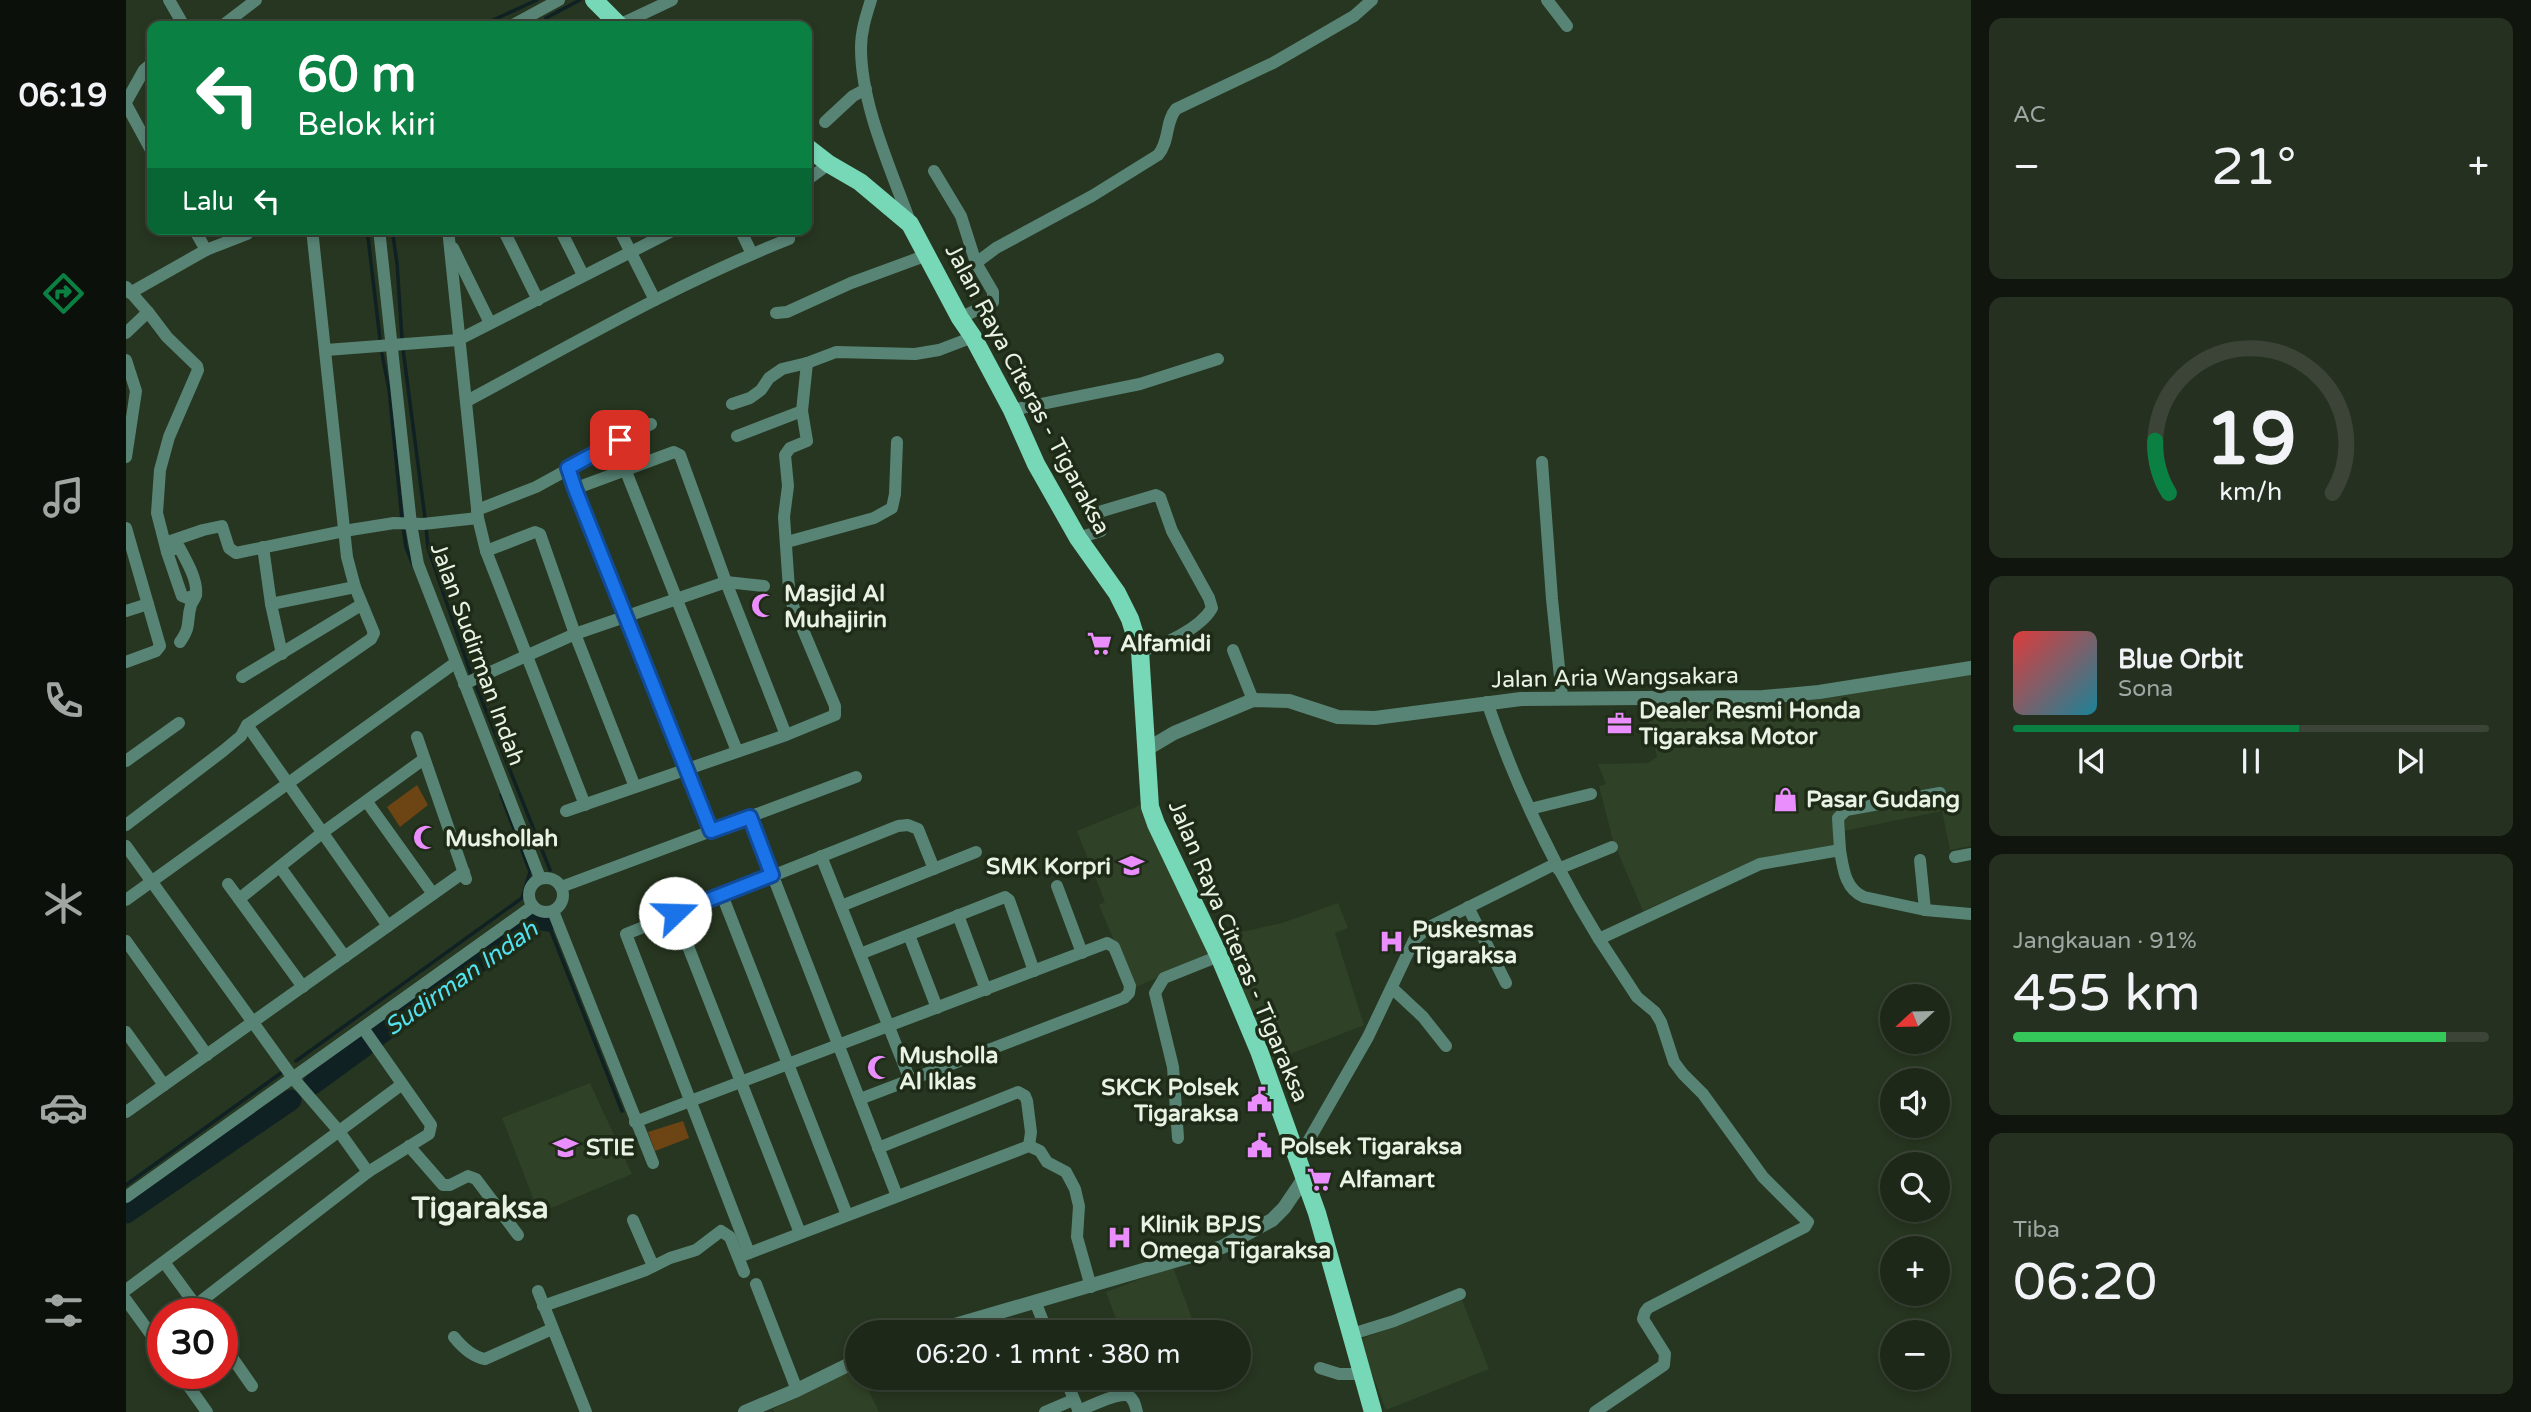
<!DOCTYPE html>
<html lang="id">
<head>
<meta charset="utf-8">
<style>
  body { margin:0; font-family:"Varela Round",sans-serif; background:#253021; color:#f1f3f6; height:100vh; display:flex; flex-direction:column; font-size:26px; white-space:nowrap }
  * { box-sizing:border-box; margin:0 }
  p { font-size:23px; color:#a0a6a2 }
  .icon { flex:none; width:38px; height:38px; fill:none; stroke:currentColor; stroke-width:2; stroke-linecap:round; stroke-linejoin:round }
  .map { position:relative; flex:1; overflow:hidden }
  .drawer { display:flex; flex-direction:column; gap:18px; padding:18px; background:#10160d; width:560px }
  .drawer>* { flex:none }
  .hud { position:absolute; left:21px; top:21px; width:665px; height:214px; border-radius:14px; box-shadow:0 4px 10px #0003,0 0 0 2px #3b4437; background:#0b8043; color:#fff; overflow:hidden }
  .needle { width:46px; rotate:248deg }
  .fabs { position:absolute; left:1754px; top:984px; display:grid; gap:14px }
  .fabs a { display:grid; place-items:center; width:70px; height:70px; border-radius:50%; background:#1d2818; box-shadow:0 4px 10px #0003,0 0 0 2px #3b4437; font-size:35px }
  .speed { position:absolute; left:21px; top:1298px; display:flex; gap:14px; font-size:35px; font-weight:700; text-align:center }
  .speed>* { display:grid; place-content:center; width:91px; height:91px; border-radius:50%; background:#1d2818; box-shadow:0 4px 10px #0003,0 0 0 2px #3b4437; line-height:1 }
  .speed .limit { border:10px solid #d22; background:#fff; color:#111 }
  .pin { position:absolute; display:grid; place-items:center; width:60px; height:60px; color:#fff; margin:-30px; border-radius:14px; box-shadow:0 4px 10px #0006 }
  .me { position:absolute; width:77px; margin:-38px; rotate:69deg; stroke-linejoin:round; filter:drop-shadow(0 0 5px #0008) }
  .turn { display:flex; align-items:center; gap:24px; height:147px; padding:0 35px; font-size:32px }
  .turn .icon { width:91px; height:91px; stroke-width:2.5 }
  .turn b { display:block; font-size:49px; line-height:60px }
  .then { display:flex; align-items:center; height:66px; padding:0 35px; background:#0003; gap:14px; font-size:26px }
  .big { font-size:52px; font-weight:600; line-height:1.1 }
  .drawer .card { flex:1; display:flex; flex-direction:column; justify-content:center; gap:10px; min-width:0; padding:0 24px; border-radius:14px; background:#253021 }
  .drawer .dial { align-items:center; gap:0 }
  .dial svg { height:182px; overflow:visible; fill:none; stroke:#3b4437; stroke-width:7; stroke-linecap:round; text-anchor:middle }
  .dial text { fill:#f1f3f6; stroke:none }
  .song { display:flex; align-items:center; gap:21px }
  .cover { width:84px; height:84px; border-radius:10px; background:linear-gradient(135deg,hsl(0 70% 55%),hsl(190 70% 35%)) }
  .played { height:7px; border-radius:4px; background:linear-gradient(90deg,#0b8043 60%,#3b4437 60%) }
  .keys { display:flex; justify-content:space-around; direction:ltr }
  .heat { display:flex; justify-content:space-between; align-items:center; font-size:38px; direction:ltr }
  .charge { height:10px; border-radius:5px; background:linear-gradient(90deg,#34c759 91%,#3b4437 0) }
  .trip { position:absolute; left:719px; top:1320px; width:406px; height:70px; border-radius:35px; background:#1d2818; box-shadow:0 4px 10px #0003,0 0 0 2px #3b4437; font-weight:600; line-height:70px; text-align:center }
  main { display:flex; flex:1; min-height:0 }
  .menu { display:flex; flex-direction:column; width:126px; justify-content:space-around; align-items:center; background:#0c100a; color:#a0a6a2 }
  .menu .icon { width:49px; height:49px }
  .menu .on { color:#0b8043 }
  .menu b { font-size:32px; color:#f1f3f6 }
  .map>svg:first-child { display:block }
</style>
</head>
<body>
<main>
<nav class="menu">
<b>06:19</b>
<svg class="icon on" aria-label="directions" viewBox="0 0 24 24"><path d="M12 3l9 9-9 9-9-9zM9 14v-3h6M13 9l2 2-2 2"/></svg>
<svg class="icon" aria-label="music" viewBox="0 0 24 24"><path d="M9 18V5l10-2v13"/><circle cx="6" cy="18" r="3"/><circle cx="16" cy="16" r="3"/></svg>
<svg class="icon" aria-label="phone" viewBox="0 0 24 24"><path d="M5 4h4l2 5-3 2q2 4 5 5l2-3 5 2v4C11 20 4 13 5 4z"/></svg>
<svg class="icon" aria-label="climate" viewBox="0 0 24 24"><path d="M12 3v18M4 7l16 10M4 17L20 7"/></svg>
<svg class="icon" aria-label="car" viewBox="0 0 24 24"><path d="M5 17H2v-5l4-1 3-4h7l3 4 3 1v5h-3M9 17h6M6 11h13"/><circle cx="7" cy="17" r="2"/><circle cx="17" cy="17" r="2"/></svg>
<svg class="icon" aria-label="filters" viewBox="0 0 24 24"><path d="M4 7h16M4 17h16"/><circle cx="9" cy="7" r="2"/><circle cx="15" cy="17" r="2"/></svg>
</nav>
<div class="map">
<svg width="1845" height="1412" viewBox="0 0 1845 1412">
  <rect width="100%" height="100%" fill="#273620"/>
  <g fill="#2f4126">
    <path d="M1845,675V846L1824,850L1816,811L1718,831L1719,843L1631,859L1517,911L1487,841L1473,786L1480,784L1472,764L1522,763L1531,757L1519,706L1692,697Z"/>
    <path d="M1017,804L1085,954L1008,988L973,905L979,902L951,831Z"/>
    <path d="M1212,903L1222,928L1209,933L1238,1025L1144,1062L1092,937L1156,923Z"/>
    <path d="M464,1083L506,1174L413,1213L376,1118Z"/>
    <path d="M1047,1267L1071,1332H995L980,1292Z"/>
    <path d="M1336,1300L1363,1369L1260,1410L1233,1340Z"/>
    <path d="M731,1368L732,1377H736L753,1412H648L647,1409Z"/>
  </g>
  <g fill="#6d4413">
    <path d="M291,785L302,805L274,827L261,807Z"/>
    <path d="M557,1121L563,1138L529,1151L522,1132Z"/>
  </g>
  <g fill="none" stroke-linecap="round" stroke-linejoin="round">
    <g stroke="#0f2123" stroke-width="3.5">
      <path d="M420,18L454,0"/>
      <path d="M354,26L411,0"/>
      <path d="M241,229L254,339"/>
      <path d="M266,229L271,263L276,339"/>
      <path d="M277,349L299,518"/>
      <path d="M256,354L263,389L276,519"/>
      <path d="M277,527L280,547L287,565"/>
      <path d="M300,527L302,548L345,674"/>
      <path d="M349,683L424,870"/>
      <path d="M421,921L496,1111"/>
      <path d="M170,1061L396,898L404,872L375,795"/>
      <path d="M0,1185L155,1073"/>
    </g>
    <g stroke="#0f2123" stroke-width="21">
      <path d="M250,1037L412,919L421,921"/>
      <path d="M187,1084L239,1046"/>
      <path d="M0,1213L165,1100"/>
    </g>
    <g stroke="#588475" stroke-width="12">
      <path d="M43,0L58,26"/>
      <path d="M745,0C740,16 735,31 735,48C735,105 765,169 784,222"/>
      <path d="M1421,0L1441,26"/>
      <path d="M493,25L546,0"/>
      <path d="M96,26L130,0"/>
      <path d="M385,26L433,0"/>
      <path d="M0,102L18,70L26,63"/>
      <path d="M0,104L26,152"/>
      <path d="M699,122L727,96L740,89"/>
      <path d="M808,171L835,216L850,263"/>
      <path d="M681,180L703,164"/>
      <path d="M68,229L80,250"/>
      <path d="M253,229L285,524L292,564L414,878"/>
      <path d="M322,229L352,518L360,551L459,805"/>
      <path d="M377,229L412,300"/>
      <path d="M434,229L457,275"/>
      <path d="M493,229L529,300"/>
      <path d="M614,229L626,254"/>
      <path d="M327,248L364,323"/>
      <path d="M0,287L22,312L41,337L71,366L72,370L43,437L34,470L31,513L41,552L53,547C60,560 72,580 70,595C69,599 66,602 65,605C60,622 66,625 54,642"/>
      <path d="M4,293L80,250L121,234"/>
      <path d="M650,313L661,312L725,283L801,255"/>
      <path d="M834,318L867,302V292L850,263L870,248L966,196L1032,155C1044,141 1039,122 1050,109L1147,63L1228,16L1246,0"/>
      <path d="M0,333L22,312"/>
      <path d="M200,350L332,340L550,229"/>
      <path d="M0,360L10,391L0,457"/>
      <path d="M341,401C447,344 551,283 663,239L664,229"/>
      <path d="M606,404L624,398L635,390L643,378L656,369L681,363L710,352L789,354L813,350L847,337"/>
      <path d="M886,410L1014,384L1092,359"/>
      <path d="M611,436L676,411L681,363"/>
      <path d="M1416,462L1426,599L1436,697"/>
      <path d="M442,468L585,831"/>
      <path d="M499,469L611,751"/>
      <path d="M448,489L548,452L554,455L600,582L660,735"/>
      <path d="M351,510L410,487L525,424"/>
      <path d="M0,528L34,646L30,651L0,662"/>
      <path d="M952,538L975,531L971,515L973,512L1030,495L1034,497L1046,531L1083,598L1086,608C1074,629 1036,646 1014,651"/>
      <path d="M661,542L748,518L766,508L769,494L771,442"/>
      <path d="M39,543L77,530L96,526L103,548L110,553L218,531L268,523L297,524L352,518"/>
      <path d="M137,547L145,604L156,654"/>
      <path d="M360,551L409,532L414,534L449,634L509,787"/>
      <path d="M41,552L56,596L61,598L70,595"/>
      <path d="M145,604L229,587"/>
      <path d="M0,611L22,604"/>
      <path d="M1107,650L1127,700"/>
      <path d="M116,677L235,605"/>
      <path d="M338,684L449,634L600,582L638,586"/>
      <path d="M1361,702C1389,785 1427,864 1473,939L1634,864L1714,850C1717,868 1719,889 1738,897L1799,910L1845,914"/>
      <path d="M121,725L262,926"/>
      <path d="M291,737L340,879"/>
      <path d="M0,761L53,723"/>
      <path d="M241,802L307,894"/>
      <path d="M1404,809L1465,794"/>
      <path d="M440,811L660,735L709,715V706L667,606L663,589L658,517L662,486L659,455L664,448L681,441L676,411"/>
      <path d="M624,817L771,1196"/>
      <path d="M0,825L97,751L115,736L121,725L245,639L248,633L229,587L221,557L186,229"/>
      <path d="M0,846L167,1078L212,1130L242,1172"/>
      <path d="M1714,850L1712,818L1720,810L1814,793"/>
      <path d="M695,856L784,1080"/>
      <path d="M1829,857L1845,854"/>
      <path d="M1794,860L1799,910"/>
      <path d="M154,867L219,957"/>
      <path d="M1432,869L1486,847"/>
      <circle cx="420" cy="895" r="17"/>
      <path d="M102,884L113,899L196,833L298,759"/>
      <path d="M931,886L956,953"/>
      <path d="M435,887L730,777"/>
      <path d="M596,895L721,1215"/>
      <path d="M113,899L177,987"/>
      <path d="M0,900L329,663"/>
      <path d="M715,906L850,852"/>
      <path d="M1342,907L1380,983"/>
      <path d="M427,911L527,1163"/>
      <path d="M549,913L674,1233"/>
      <path d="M832,915L860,990"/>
      <path d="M783,935L811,1008"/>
      <path d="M0,941L81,1055"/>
      <path d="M734,954L879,897L883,900L908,971"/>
      <path d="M1266,988L1297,1017L1320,1046"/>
      <path d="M0,1032L38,1085"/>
      <path d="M0,1112L338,872"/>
      <path d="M509,1122L981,943L988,947L1004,986L1003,993L998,998L734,1099"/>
      <path d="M1052,1138L1047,1067L1029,993L1038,978L1093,956"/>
      <path d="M283,1146L317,1185H324L342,1176L350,1179L392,1235"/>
      <path d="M752,1148L892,1092L899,1096L901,1101L905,1132L903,1146"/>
      <path d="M1172,1159L1242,1037L1288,940L1303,927L1429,864"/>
      <path d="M0,1197L407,906"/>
      <path d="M507,1220L527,1266"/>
      <path d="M623,1253L500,934L772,826L782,825L792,829L808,869"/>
      <path d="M613,1257L903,1146L914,1151L921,1162L940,1172L949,1189L953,1206L951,1237L965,1287"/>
      <path d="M38,1262L76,1314"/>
      <path d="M630,1284L671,1390"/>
      <path d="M0,1290L275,1085"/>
      <path d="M412,1291L460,1412"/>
      <path d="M0,1300L37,1351"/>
      <path d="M909,1301L921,1332"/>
      <path d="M70,1305L242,1172L303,1134L305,1125L237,1028"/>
      <path d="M417,1306L520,1270L544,1258L570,1250L595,1231L604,1237L618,1272"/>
      <path d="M1226,1334L1268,1321L1334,1294"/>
      <path d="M328,1337C336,1347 347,1357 359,1359L426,1329"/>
      <path d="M96,1343L126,1386"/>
      <path d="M1194,1368L1213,1374H1236"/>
      <path d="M54,1374L81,1412"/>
      <path d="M939,1377L953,1412"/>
      <path d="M952,1411C963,1407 993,1391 1003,1396C1009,1400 1009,1406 1011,1412"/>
      <path d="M919,1412L947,1400"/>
      <path d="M1469,1412L1538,1365L1539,1354L1517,1319L1519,1312L1522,1308L1671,1231L1679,1227L1682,1222L1637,1177L1577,1094L1557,1074L1548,1062L1535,1022L1529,1012L1511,997L1473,939"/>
    </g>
    <g stroke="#588475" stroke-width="14">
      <path d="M1021,749L1048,733L1127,700L1163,701L1212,717L1249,718L1395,699L1637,697L1693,692L1845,668"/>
      <path d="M805,1332L1096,1247L1146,1220L1158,1208L1179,1177"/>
      <path d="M619,1412L671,1390L732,1360"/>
    </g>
    <g stroke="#77d8b8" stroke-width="18">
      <path d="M468,0L494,26"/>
      <path d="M681,147L703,164L734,182L784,224L834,318L847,337L886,410L910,464L952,538L991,593L1004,619L1014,651L1024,807L1030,824L1093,956L1133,1051L1191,1213L1247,1412"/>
    </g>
  </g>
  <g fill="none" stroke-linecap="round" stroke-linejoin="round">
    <defs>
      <path id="route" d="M494,440L442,468L449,489L585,831L624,817L646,875L549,913"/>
    </defs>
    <use href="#route" stroke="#114b97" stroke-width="18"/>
    <use href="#route" stroke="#1a73e8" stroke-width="12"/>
  </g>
  <defs>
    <symbol id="mosque-bare" viewBox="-9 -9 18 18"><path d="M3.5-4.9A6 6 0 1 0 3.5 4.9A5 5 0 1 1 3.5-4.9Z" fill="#ea8dfd" stroke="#1e2b17" stroke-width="2.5" paint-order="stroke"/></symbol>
    <symbol id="supermarket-bare" viewBox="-9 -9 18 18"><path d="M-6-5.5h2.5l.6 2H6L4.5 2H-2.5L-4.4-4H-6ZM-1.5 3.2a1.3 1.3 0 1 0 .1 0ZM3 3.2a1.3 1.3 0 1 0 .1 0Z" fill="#ea8dfd" stroke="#1e2b17" stroke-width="2.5" paint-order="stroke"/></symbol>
    <symbol id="office-bare" viewBox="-9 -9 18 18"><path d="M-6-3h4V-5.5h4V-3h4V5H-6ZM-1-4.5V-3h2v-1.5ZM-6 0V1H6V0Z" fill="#ea8dfd" stroke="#1e2b17" stroke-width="2.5" paint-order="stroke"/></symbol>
    <symbol id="shop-bare" viewBox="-9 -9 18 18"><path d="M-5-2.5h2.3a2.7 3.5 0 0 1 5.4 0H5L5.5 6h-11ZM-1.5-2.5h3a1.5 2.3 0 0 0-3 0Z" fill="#ea8dfd" stroke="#1e2b17" stroke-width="2.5" paint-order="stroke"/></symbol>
    <symbol id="school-bare" viewBox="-9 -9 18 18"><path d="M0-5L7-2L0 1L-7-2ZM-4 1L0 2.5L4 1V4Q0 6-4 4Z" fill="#ea8dfd" stroke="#1e2b17" stroke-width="2.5" paint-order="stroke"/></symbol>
    <symbol id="hospital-bare" viewBox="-9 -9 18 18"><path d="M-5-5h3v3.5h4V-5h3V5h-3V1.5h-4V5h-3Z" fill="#ea8dfd" stroke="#1e2b17" stroke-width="2.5" paint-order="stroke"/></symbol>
    <symbol id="civic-bare" viewBox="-9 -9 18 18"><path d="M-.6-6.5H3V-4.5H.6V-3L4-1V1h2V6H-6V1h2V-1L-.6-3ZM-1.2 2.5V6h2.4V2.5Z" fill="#ea8dfd" stroke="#1e2b17" stroke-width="2.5" paint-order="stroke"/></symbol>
    <symbol id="university-bare" viewBox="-9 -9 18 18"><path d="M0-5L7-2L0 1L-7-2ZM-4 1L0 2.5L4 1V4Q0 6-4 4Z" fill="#ea8dfd" stroke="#1e2b17" stroke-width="2.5" paint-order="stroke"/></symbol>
  </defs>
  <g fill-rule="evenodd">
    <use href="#mosque-bare" x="620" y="588" width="35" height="35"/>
    <use href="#supermarket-bare" x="956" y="626" width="35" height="35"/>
    <use href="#office-bare" x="1476" y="706" width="35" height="35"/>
    <use href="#shop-bare" x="1642" y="782" width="35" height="35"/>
    <use href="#mosque-bare" x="282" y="820" width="35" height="35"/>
    <use href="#school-bare" x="988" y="848" width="35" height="35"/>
    <use href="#hospital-bare" x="1248" y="924" width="35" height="35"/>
    <use href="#mosque-bare" x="736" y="1050" width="35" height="35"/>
    <use href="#civic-bare" x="1116" y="1082" width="35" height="35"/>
    <use href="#civic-bare" x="1116" y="1128" width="35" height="35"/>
    <use href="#university-bare" x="422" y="1130" width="35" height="35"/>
    <use href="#supermarket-bare" x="1176" y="1162" width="35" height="35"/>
    <use href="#hospital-bare" x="976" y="1220" width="35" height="35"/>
  </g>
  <g text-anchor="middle" stroke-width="7" stroke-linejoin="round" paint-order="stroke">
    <g font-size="23" fill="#e9f2e5" stroke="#1e2b17">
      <text transform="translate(902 389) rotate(62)" y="8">Jalan Raya Citeras - Tigaraksa</text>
      <text transform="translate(352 654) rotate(70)" y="8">Jalan Sudirman Indah</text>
      <text transform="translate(1489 677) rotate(-1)" y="8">Jalan Aria Wangsakara</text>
      <text transform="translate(1113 951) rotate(67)" y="8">Jalan Raya Citeras - Tigaraksa</text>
    </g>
    <g font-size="23" font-weight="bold" fill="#e9f2e5" stroke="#1e2b17" text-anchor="start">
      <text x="658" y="601">Masjid Al<tspan x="658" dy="26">Muhajirin</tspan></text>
      <text x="994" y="651">Alfamidi</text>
      <text x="1513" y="718">Dealer Resmi Honda<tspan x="1513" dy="26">Tigaraksa Motor</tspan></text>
      <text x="1680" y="807">Pasar Gudang</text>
      <text x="319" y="846">Mushollah</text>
      <text x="985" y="874" text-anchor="end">SMK Korpri</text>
      <text x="1286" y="937">Puskesmas<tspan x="1286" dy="26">Tigaraksa</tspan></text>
      <text x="773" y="1063">Musholla<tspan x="773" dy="26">Al Iklas</tspan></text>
      <text x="1113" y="1095" text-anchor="end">SKCK Polsek<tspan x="1113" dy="26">Tigaraksa</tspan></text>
      <text x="1154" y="1154">Polsek Tigaraksa</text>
      <text x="460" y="1155">STIE</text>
      <text x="1213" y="1187">Alfamart</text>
      <text x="1014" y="1232">Klinik BPJS<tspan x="1014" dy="26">Omega Tigaraksa</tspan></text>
    </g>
    <g font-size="24" font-style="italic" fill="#52e1f1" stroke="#1e2b17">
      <text transform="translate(335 978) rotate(-35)" y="8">Sudirman Indah</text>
    </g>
    <g font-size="30" font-weight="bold" fill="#e9f2e5" stroke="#1e2b17">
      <text x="354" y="1218">Tigaraksa</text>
    </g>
  </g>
</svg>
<div class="fabs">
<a><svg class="needle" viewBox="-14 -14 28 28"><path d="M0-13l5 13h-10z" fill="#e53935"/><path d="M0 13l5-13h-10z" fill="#a0a6a2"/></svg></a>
<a><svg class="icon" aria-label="sound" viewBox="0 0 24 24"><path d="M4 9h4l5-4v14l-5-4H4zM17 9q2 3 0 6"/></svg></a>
<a><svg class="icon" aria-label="search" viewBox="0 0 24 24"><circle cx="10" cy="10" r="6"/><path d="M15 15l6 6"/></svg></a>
<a>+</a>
<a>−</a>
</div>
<div class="speed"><div class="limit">30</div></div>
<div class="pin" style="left:494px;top:440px;background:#d93025"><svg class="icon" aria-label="arrive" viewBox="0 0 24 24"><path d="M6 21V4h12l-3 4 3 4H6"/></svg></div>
<svg class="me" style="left:549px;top:913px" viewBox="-20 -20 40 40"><circle r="19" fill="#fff"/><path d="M0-13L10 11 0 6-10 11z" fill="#1a73e8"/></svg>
<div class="trip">06:20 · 1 mnt · 380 m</div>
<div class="hud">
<div class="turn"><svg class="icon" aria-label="left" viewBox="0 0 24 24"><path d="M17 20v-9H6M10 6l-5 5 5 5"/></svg><div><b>60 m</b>Belok kiri</div></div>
<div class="then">Lalu<svg class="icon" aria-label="left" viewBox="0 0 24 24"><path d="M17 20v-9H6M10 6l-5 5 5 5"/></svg></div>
</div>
</div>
<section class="drawer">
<div class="card"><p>AC</p>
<div class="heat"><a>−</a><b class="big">21°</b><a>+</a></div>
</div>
<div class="card dial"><svg viewBox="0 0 100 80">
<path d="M14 69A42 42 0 1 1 86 69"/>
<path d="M14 69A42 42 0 0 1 8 46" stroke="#0b8043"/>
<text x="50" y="56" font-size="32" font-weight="700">19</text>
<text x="50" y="72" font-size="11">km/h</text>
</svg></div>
<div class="card">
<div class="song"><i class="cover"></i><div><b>Blue Orbit</b><p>Sona</p></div></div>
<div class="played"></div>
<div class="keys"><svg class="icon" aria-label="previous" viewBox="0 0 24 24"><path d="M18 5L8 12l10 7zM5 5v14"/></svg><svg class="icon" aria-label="pause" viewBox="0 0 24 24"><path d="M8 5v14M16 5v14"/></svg><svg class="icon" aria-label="next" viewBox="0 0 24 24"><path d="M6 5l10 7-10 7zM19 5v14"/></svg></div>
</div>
<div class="card"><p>Jangkauan · 91%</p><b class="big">455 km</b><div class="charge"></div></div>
<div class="card"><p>Tiba</p><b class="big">06:20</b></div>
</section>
</main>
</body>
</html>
